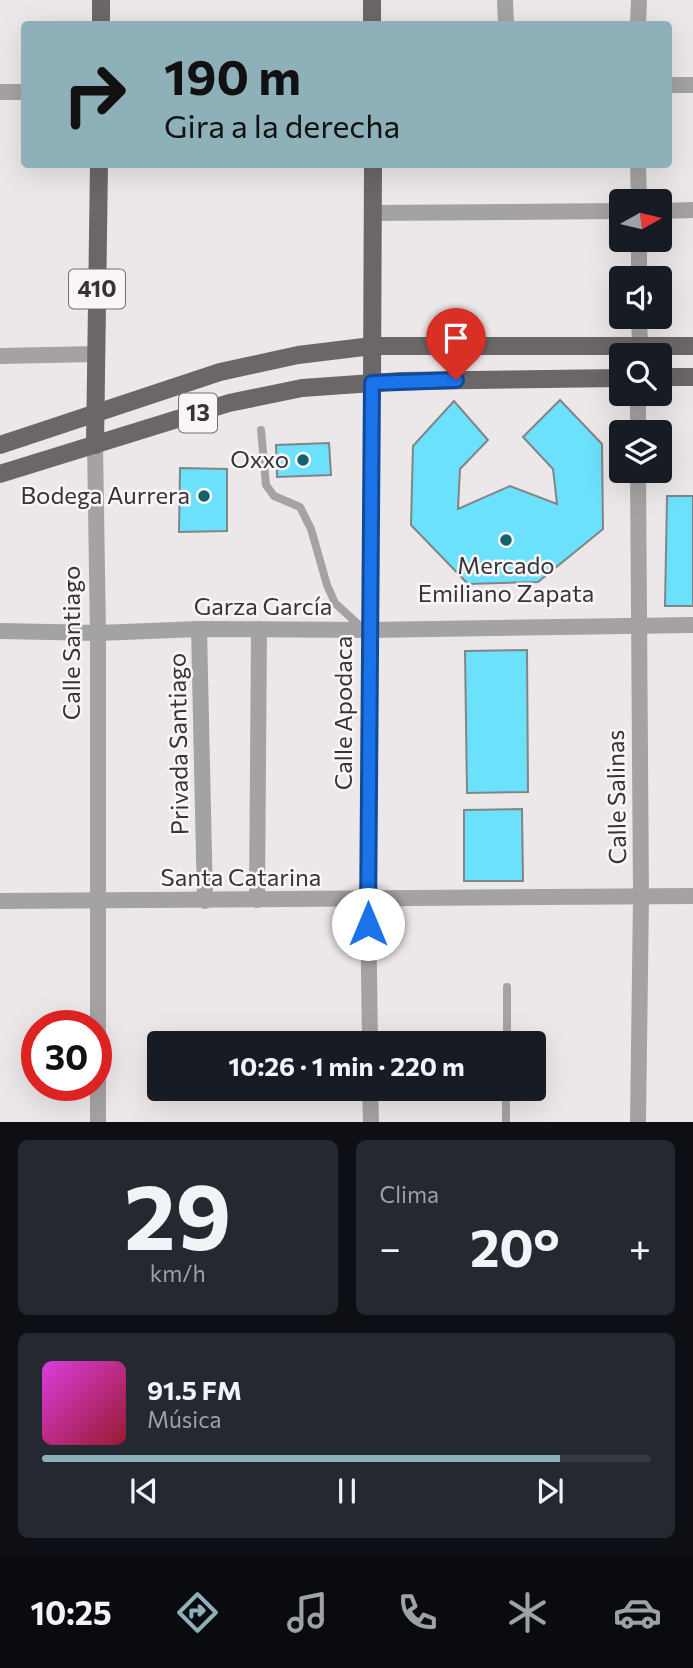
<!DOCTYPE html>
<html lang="es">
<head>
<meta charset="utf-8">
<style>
  body { margin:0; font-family:Commissioner,sans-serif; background:#242831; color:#f1f3f6; height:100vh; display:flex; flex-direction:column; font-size:26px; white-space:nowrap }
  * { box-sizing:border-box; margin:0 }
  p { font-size:23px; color:#9ea1a6 }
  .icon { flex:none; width:38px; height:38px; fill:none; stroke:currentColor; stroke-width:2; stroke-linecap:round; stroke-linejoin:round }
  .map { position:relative; height:1122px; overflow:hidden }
  .details { display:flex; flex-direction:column; gap:18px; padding:18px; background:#0d0f14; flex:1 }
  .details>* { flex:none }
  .guide { position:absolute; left:21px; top:21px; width:651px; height:147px; border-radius:7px; box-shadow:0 7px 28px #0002; background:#8eb0b9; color:#111; overflow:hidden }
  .needle { width:46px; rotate:82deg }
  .controls { position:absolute; left:609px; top:189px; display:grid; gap:14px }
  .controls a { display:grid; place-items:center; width:63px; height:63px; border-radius:7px; background:#171b24; box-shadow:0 7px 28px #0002; font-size:35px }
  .speed { position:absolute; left:21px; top:1010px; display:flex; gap:14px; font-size:35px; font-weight:700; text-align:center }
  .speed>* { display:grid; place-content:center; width:91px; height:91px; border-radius:50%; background:#171b24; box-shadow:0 7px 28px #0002; line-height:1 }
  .speed .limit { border:10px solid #d22; background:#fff; color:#111 }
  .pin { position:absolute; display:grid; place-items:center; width:60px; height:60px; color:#fff; margin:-72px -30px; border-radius:50% 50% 50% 0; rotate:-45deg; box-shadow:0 0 7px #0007 }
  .pin .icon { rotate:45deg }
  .me { position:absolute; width:77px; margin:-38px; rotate:0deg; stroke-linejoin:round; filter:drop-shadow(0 0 5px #0008) }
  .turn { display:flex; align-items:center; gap:24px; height:147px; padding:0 28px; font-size:32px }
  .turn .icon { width:91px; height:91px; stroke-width:2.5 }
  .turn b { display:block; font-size:49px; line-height:60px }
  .big { font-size:52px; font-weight:700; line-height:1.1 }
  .details .tile { flex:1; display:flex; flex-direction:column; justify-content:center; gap:10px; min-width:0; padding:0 24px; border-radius:10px; background:#242831 }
  .details .dial { align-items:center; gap:0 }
  .dial b { font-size:91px; line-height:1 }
  .song { display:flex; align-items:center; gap:21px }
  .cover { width:84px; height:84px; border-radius:10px; background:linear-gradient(135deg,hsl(300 70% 55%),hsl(350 70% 35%)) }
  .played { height:7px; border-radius:4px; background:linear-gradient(90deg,#8eb0b9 85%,#363941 85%) }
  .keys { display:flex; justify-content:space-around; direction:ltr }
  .heat { display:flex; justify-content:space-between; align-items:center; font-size:38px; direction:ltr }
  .details .tiles { flex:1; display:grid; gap:18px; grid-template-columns:1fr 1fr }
  .tile:last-child { grid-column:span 2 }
  .trip { position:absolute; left:147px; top:1031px; width:399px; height:70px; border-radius:7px; background:#171b24; box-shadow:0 7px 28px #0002; font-weight:700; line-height:70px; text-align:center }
  .tabs { display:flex; height:112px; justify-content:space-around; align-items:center; background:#090b0e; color:#9ea1a6 }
  .tabs .icon { width:49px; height:49px }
  .tabs .selected { color:#8eb0b9 }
  .tabs b { font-size:32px; color:#f1f3f6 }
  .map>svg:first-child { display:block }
</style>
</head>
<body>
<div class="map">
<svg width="693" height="1122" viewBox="0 0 693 1122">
  <rect width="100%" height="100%" fill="#ece8ea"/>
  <g fill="#6ce1fc" stroke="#818587" stroke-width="2">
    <path d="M560,400L602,444L603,529L538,582L468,584L411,525L413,446L454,401L488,440L460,469L458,509L510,486L557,504L553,469L523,437Z"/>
    <path d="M329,443L331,475L277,477L276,445Z"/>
    <path d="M180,468L227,469V531L179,532Z"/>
    <path d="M667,496H693V606H665Z"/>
    <path d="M527,650L528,792L467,793L465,651Z"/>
    <path d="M522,809L523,881H464V810Z"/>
  </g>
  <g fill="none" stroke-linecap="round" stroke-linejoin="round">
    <g stroke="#a4a2a3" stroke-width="8">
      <path d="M261,430L266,485L274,496L300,507L311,529L327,585L335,603L361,627"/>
      <path d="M507,1043V987"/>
      <path d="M506,1122V1088"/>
    </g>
    <g stroke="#a4a2a3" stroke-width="16">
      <path d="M505,0L506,24"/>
      <path d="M638,24L639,0"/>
      <path d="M668,85H693"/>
      <path d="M0,92H24"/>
      <path d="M638,164L639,201"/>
      <path d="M660,211L693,210"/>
      <path d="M374,213L621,211"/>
      <path d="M639,240V278"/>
      <path d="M639,317L640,346"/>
      <path d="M0,356L96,354"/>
      <path d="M638,432V394"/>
      <path d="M95,445L98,633V1122"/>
      <path d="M199,629L205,901"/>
      <path d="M0,631L98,633L199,629L369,630L693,625"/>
      <path d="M257,900L259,629"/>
      <path d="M0,901L693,896"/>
      <path d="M370,1043L368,900L372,383"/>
      <path d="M370,1088L371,1122"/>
      <path d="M638,1122L641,897L638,471"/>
    </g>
    <g stroke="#6b6769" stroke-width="18">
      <path d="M372,0V24"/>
      <path d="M101,24V0"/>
      <path d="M660,377H693"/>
      <path d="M372,383L373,164"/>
      <path d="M0,445L220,372L298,355L372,346H693"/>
      <path d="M95,445L99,164"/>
      <path d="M0,474L229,403L302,388L401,381L621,378"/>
    </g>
  </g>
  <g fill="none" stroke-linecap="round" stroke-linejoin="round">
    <defs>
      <path id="route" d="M368,924L372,383L456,380"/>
    </defs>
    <use href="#route" stroke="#114b97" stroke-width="18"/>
    <use href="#route" stroke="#1a73e8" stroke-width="12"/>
  </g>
  <g fill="#165f6e" stroke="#faf5f8" stroke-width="2.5">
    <circle cx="303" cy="460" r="7"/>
    <circle cx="204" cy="496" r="7"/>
    <circle cx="506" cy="540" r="7"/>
  </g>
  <g text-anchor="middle" stroke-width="5" stroke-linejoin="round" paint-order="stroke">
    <g fill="#faf5f8" stroke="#716e70" stroke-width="2">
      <rect x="69" y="269.5" width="56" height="39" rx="5"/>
      <rect x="179" y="393.5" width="38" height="39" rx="5"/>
    </g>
    <g font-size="23" font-weight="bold" fill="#363435">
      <text x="97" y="297">410</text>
      <text x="198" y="421">13</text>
    </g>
    <g font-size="24" fill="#363435" stroke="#faf5f8" text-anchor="end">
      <text x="289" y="468">Oxxo</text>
      <text x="190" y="504">Bodega Aurrera</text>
      <text x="506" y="574" text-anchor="middle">Mercado<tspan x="506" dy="28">Emiliano Zapata</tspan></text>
    </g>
    <g font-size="24" fill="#363435" stroke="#faf5f8">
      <text x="263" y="615">Garza García</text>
      <text transform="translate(72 643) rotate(-90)" y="8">Calle Santiago</text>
      <text transform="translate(344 713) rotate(-90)" y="8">Calle Apodaca</text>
      <text transform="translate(179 744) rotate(-91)" y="8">Privada Santiago</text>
      <text transform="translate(617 797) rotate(-91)" y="8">Calle Salinas</text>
      <text x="241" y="886">Santa Catarina</text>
    </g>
  </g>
</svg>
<div class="controls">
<a><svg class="needle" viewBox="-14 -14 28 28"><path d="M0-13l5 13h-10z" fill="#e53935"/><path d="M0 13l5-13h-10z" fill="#9ea1a6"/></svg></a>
<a><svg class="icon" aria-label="sound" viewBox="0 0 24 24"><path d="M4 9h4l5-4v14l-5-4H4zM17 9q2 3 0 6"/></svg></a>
<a><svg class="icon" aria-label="search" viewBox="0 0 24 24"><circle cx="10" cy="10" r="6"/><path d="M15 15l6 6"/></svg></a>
<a><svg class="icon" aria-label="layers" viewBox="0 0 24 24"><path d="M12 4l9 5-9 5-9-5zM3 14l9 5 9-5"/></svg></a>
</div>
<div class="speed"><div class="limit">30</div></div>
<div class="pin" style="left:456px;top:380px;background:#d93025"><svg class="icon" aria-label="arrive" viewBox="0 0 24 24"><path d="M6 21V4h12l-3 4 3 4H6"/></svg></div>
<svg class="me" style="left:368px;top:924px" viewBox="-20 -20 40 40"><circle r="19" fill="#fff"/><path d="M0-13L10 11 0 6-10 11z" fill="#1a73e8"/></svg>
<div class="trip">10:26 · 1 min · 220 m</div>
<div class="guide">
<div class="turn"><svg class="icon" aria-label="right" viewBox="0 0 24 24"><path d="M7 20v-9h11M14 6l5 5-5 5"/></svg><div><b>190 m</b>Gira a la derecha</div></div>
</div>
</div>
<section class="details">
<div class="tiles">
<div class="tile dial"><b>29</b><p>km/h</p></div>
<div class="tile"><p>Clima</p>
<div class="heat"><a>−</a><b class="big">20°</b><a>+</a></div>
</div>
<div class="tile">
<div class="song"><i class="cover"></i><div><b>91.5 FM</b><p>Música</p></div></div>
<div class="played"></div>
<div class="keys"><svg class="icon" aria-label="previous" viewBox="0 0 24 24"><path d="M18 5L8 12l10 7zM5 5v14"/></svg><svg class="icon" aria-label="pause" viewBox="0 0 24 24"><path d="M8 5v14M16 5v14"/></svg><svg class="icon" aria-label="next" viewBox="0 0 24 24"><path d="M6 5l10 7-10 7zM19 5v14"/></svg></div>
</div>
</div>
</section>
<nav class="tabs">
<b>10:25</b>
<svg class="icon selected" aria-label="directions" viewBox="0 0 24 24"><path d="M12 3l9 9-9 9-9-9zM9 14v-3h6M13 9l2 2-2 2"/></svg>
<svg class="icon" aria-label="music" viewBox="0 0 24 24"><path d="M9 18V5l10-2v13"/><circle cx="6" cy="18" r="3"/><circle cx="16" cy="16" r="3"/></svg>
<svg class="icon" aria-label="phone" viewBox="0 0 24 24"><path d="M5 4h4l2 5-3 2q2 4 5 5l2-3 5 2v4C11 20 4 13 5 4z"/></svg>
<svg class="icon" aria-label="climate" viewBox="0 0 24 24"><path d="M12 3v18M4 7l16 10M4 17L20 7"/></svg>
<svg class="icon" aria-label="car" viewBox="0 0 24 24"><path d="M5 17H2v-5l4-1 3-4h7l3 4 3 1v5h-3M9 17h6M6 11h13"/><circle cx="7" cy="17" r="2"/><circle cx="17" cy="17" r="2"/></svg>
</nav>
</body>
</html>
